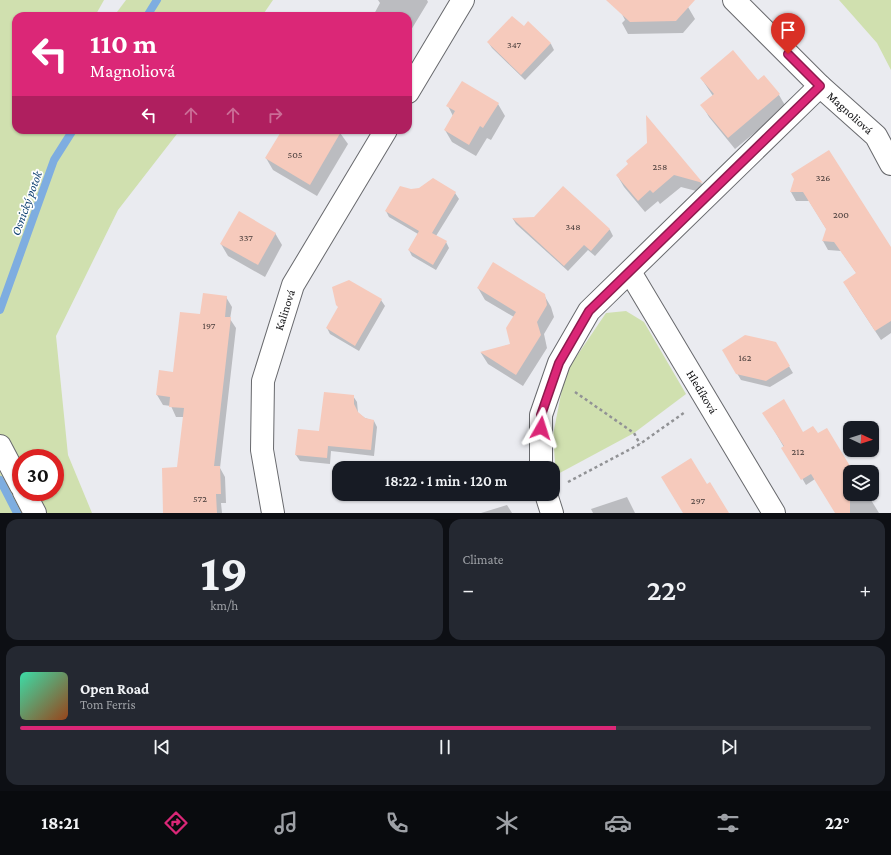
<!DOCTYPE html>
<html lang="en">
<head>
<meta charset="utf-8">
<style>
  body { margin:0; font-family:"Crimson Pro",serif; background:#242831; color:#f1f3f6; height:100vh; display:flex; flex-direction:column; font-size:15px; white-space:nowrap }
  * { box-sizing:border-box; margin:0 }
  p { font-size:13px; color:#9ea1a6 }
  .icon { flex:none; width:22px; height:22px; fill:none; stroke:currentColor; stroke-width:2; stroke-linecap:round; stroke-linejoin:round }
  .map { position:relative; height:513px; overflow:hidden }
  .panel { display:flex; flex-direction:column; gap:6px; padding:6px; background:#0d0f14; flex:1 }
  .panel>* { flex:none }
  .hud { position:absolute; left:12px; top:12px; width:400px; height:122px; border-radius:12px; box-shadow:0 1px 3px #0004; background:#db2777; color:#fff; overflow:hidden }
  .needle { width:26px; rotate:94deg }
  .controls { position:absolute; left:843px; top:421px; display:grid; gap:8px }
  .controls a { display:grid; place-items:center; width:36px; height:36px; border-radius:8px; background:#171b24; box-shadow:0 1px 3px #0004; font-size:20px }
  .speed { position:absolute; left:12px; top:449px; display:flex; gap:8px; font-size:20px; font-weight:700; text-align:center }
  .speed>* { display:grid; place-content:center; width:52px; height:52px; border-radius:50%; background:#171b24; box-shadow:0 1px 3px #0004; line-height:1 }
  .speed .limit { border:6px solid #d22; background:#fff; color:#111 }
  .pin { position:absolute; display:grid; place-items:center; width:34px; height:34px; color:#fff; margin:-41px -17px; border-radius:50% 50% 50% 0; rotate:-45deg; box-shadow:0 0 4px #0007 }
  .pin .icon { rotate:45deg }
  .me { position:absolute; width:44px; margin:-22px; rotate:6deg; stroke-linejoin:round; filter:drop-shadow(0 0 3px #0008) }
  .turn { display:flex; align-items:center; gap:14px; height:84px; padding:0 12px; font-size:18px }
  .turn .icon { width:52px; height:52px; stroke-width:2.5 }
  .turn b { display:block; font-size:28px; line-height:34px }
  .lanes { display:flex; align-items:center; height:38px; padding:0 12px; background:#0003; justify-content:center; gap:20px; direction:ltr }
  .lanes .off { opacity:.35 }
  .big { font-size:30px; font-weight:600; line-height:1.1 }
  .panel .card { flex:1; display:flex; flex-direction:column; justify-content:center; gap:6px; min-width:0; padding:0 14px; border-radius:12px; background:#242831 }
  .panel .dial { align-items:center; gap:0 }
  .dial b { font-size:52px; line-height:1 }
  .song { display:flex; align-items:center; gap:12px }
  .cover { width:48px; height:48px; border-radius:6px; background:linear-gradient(135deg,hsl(160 70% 55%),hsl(20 70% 35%)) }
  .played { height:4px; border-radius:2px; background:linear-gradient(90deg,#db2777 70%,#363941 70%) }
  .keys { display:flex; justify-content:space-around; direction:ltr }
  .heat { display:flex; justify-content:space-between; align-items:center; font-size:22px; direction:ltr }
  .panel .tiles { flex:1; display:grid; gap:6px; grid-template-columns:1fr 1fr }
  .card:last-child { grid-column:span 2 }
  .trip { position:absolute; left:332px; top:461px; width:228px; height:40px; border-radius:12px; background:#171b24; box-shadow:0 1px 3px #0004; font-weight:600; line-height:40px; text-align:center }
  .menu { display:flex; height:64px; justify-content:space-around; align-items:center; background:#090b0e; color:#9ea1a6 }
  .menu .icon { width:28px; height:28px }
  .menu .on { color:#db2777 }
  .menu b { font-size:18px; color:#f1f3f6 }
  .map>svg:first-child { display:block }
</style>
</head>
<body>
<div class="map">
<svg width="891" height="513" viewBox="0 0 891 513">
  <rect width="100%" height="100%" fill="#eaebf0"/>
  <g fill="#d0e0af" fill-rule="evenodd">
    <path d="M0,0H104L95,16H16V130H27L26,133L28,130H180L118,210L56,336L68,455L92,513H0ZM21,458H55V492H21Z"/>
    <path d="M126,0H273L262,16H114Z"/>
    <path d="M839,0H891V70L877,43Z"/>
    <path d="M626,311L644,322L686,394L634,433L556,475L553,435L563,384L570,366L606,313Z"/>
  </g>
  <g fill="#0003">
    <path d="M378,0H427L428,2L408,35V16H373L380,3Z"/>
    <path d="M621,0H688V7L695,19L683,33L628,34L622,23L625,20L621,12Z"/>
    <path d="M528,22L551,44L554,50L525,80L492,48L488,42L524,27Z"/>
    <path d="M701,78L758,81L779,95L786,107L735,149L709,117L702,105L713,96Z"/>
    <path d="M498,104L505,116L491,140L487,138L476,156L452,142L445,130L453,116L448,106Z"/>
    <path d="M647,118L702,184L708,194L681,187L660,204L658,201L645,212L624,187L617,175L629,165L648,144Z"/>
    <path d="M283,130H338L348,144L317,196L273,170L266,158Z"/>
    <path d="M433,180L455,193L459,199L436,236L446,242L449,248L436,270L412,256L409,250L418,234L389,217L386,211Z"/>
    <path d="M795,180L891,249V333L881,340L849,291L857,274L841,251L828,250L823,241L827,230L809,201H796L791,192Z"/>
    <path d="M563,188L610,230L613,236L595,256L588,250L568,271L516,224L513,219L534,218Z"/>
    <path d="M275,233L282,245L265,277L228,256L221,244Z"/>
    <path d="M349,281L381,300L385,306L359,351L330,334L327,328L339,308Z"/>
    <path d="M478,288L544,295L551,307L554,317L544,334L547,348L523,386L488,364L481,353L512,344L514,317L485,300Z"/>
    <path d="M226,297L232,307L230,319L236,328L220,468L225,477L226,503H221L222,513H164L178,468L184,417H176L171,406L163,405L157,395L174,373L201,315Z"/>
    <path d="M775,343L793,373L770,387L741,380L723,350Z"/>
    <path d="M353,396L357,402L358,413L365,418L374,421L377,427L374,456L331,451L330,464L300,461L296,455L320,432Z"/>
    <path d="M764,413L803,433L850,485V494H856L860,500L868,495L879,513H836L815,479L806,485Z"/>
    <path d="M627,497L635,513H593L591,509Z"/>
    <path d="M507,505L512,513H481Z"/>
  </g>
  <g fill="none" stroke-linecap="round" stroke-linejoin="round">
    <g stroke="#7eade0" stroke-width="8">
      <path d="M147,16L157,0"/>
      <path d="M0,310L54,160L73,130"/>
      <path d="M0,480L17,513"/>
    </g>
  </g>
  <g fill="#f6cabc">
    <path d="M606,0H695L676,21L630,22Z"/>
    <path d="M512,16L524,26L528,21L551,43L521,75L487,42Z"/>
    <path d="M733,50L758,80L764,75L780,94L728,138L700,105L714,94L700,78Z"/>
    <path d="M462,81L499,103L483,128L480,126L469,145L444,130L455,111L446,106Z"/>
    <path d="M646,115L703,183L674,175L653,193L650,190L638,201L616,175L628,164L626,161L647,143Z"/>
    <path d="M282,130H342L310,185L265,158Z"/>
    <path d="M829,150L891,247V321L875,331L843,282L856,273L834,242L822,241L826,229L803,192H790L794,179L791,174Z"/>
    <path d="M433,178L456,192L432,233L447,241L433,265L408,250L419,231L385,211L400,186L411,189L419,188Z"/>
    <path d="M563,186L610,229L591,251L584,245L564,266L512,218L534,217Z"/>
    <path d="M239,211L276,233L258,265L220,244Z"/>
    <path d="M493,262L545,294L547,305L537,322L541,335L516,375L480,352L510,344L506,328L516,312L477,288Z"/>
    <path d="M349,280L382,299L355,346L326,328L338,307L336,305L332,287Z"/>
    <path d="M203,293L227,296L225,317H231L214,466H220L221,494H216L217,513H163L162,468L177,467L184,408L169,407L170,397L156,395L159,370L173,372L180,312L200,314Z"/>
    <path d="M745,335L776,342L790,366L766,381L736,374L722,350Z"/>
    <path d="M324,392L354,395V404L358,412L365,418L374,420L371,450L328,446L327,458L295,455L298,429L319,431Z"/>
    <path d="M784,399L803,432L813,426L818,433L827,428L850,466V513H835L811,474L801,480L781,448L784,446L762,413Z"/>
    <path d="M691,458L707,484L710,482L729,513H683L661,477Z"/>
  </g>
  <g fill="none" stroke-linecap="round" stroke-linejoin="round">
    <defs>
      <g id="minor">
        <path d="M734,0L820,86L876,136L891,164"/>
        <path d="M408,92L463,0"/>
        <path d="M630,272L774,513"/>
        <path d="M0,446L21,486"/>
        <path d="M541,468V415L559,363L589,311L820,86"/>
        <path d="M24,492L35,513"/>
        <path d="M546,494L552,513"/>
        <path d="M273,513L262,450L263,381L293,285L386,130"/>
      </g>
    </defs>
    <use href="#minor" stroke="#68696d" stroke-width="24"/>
    <g stroke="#919295" stroke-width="2.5" stroke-dasharray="3 3" stroke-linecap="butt">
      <path d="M575,392L634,433L640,444"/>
      <path d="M568,482L640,444L685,412"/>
    </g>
    <use href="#minor" stroke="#fff" stroke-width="22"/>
  </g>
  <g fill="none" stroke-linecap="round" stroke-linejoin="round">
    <defs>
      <path id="route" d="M541,428V415L559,363L589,311L820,86L788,54"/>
    </defs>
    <use href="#route" stroke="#8e194d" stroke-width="10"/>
    <use href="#route" stroke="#db2777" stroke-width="7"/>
  </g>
  <g text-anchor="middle" stroke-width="3.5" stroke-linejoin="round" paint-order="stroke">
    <g font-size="10" fill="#473c3a">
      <text x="514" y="48">347</text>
      <text x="295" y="158">505</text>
      <text x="660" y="170">258</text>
      <text x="823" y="181">326</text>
      <text x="841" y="218">200</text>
      <text x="573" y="230">348</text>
      <text x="246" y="241">337</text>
      <text x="209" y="329">197</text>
      <text x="745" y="361">162</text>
      <text x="798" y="455">212</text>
      <text x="200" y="502">572</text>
      <text x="698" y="504">297</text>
    </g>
    <g font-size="12" fill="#0d0d0f" stroke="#fff">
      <text transform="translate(850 113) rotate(42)" y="4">Magnoliová</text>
      <text transform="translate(285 310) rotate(-72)" y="4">Kalinová</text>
      <text transform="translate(702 392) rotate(59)" y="4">Hledíková</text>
    </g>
    <g font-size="13" font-style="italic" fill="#104372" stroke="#fff">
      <text transform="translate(26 203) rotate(-70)" y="5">Osnický potok</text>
    </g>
  </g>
</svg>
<div class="controls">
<a><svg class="needle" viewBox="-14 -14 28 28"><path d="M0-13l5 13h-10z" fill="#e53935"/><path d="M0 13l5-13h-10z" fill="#9ea1a6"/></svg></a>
<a><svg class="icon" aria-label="layers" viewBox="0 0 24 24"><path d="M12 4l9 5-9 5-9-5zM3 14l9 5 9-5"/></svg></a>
</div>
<div class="speed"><div class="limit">30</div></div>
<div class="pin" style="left:788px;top:54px;background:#d93025"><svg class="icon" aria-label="arrive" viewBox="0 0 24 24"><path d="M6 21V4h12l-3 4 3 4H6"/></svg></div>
<svg class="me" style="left:541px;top:428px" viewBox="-20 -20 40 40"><path d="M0-17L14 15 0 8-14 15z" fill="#db2777" stroke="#fff" stroke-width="4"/></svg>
<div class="trip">18:22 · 1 min · 120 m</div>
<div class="hud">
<div class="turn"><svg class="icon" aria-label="left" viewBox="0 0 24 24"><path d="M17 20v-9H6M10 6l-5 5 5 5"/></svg><div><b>110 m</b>Magnoliová</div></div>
<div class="lanes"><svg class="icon" aria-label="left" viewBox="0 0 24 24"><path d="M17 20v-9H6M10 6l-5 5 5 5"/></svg><svg class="icon off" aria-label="ahead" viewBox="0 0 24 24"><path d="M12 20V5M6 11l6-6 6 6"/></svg><svg class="icon off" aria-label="ahead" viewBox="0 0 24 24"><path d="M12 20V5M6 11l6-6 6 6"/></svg><svg class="icon off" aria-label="right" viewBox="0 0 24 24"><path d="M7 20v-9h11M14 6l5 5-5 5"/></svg></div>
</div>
</div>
<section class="panel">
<div class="tiles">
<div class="card dial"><b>19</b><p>km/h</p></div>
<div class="card"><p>Climate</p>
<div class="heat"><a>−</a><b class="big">22°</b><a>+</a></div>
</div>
<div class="card">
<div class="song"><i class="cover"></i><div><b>Open Road</b><p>Tom Ferris</p></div></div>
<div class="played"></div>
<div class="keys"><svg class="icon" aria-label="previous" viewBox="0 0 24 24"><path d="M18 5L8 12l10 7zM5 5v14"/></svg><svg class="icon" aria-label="pause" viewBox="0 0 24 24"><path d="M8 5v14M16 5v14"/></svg><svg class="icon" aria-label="next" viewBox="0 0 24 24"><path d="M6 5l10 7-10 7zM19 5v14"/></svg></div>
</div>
</div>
</section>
<nav class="menu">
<b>18:21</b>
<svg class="icon on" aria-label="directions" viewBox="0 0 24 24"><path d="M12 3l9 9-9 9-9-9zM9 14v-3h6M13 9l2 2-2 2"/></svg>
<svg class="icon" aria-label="music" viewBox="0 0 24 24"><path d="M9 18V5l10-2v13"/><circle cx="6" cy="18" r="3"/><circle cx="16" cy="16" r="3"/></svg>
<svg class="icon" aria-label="phone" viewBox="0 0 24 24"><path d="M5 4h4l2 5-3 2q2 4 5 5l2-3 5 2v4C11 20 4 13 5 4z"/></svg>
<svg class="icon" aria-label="climate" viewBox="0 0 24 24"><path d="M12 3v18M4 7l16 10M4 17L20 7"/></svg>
<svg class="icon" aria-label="car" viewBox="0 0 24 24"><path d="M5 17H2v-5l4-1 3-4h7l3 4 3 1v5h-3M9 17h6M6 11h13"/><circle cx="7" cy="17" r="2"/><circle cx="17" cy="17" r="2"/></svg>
<svg class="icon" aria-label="filters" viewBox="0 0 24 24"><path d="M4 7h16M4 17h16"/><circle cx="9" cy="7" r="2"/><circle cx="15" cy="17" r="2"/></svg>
<b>22°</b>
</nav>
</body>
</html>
